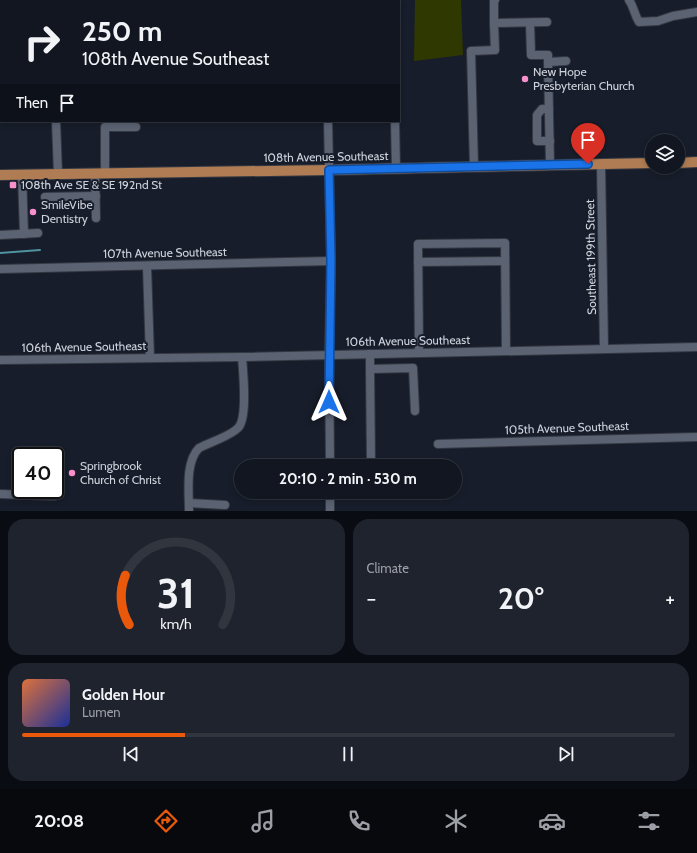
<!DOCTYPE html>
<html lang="en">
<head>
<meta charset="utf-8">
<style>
  body { margin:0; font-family:Cabin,sans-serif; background:#1e232d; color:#f1f3f6; height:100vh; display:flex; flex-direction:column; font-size:15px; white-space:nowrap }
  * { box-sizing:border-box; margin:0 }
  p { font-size:13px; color:#9c9fa5 }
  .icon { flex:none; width:22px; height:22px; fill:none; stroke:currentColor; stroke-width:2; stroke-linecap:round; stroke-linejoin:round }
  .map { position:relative; height:511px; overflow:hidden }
  .panel { display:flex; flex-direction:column; gap:8px; padding:8px; background:#090c12; flex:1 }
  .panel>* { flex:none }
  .banner { position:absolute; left:0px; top:0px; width:400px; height:122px; box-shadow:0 2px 6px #0003,0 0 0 1px #30353e; background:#111620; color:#f1f3f6; overflow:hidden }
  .buttons { position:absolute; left:645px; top:134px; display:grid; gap:8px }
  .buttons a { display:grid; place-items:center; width:40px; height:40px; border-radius:50%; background:#111620; box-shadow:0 2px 6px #0003,0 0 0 1px #30353e; font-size:20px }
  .speed { position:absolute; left:12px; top:447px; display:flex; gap:8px; font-size:20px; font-weight:700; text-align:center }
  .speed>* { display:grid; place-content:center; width:52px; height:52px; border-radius:50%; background:#111620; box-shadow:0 2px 6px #0003,0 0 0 1px #30353e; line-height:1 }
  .speed .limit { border:2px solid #111; border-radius:6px; background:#fff; color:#111 }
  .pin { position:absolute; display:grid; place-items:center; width:34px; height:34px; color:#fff; margin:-41px -17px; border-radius:50% 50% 50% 0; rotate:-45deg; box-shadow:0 0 4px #0007 }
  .pin .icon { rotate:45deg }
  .me { position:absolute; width:44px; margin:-22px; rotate:0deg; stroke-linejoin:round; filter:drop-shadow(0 0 3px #0008) }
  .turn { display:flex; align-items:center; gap:14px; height:84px; padding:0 16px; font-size:18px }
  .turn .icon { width:52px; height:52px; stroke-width:2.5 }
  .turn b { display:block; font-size:28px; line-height:34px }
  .then { display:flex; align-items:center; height:38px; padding:0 16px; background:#0003; gap:8px; font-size:15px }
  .big { font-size:30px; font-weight:800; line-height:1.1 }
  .panel .card { flex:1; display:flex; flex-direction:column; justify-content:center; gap:6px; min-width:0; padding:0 14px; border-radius:16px; background:#1e232d }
  .panel .dial { align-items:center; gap:0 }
  .dial svg { height:104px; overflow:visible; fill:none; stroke:#30353e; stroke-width:7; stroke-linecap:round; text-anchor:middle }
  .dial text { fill:#f1f3f6; stroke:none }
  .song { display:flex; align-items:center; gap:12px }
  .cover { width:48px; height:48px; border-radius:6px; background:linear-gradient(135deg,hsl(20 70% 55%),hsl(230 70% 35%)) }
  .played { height:4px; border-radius:2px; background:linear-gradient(90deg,#ea580c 25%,#30353e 25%) }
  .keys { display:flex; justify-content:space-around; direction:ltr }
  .heat { display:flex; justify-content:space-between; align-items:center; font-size:22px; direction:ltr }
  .panel .tiles { flex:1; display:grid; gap:8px; grid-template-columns:1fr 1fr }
  .card:last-child { grid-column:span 2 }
  .trip { position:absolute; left:234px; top:459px; width:228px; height:40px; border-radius:20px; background:#111620; box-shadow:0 2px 6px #0003,0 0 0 1px #30353e; font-weight:800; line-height:40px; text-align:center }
  .tab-bar { display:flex; height:64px; justify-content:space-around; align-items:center; background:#07090d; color:#9c9fa5 }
  .tab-bar .icon { width:28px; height:28px }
  .tab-bar .on { color:#ea580c }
  .tab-bar b { font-size:18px; color:#f1f3f6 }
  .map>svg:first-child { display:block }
</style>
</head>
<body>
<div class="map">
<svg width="697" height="511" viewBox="0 0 697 511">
  <rect width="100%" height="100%" fill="#171d2a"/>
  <path fill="#303801" d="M415,0H461L463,55L414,61Z"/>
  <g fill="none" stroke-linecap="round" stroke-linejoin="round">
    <g stroke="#4f92a0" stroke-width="2">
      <path d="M399,1L400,0"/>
      <path d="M0,253L40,250"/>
    </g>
    <defs>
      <g id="minor">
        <path d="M326,0V1"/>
        <path d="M629,0C634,7 634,14 639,22L658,21L673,16L697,12"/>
        <path d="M201,1L202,0"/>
        <path d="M494,23V1L495,0"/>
        <path d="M530,23L531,55H548V62L566,61"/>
        <path d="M548,62L550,165"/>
        <path d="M549,109H542L537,115V141H550"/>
        <path d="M56,121L58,174"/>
        <path d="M328,121L331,261L329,355L330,466"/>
        <path d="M395,121L396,169"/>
        <path d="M601,164L604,349"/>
        <path d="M474,167L471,51L495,50L494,23L547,22"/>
        <path d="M105,173V127H136"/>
        <path d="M22,174L24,234"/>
        <path d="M95,174L96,218"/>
        <path d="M45,197L96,196"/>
        <path d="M0,235L38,233"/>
        <path d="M418,262L505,261"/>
        <path d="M147,266L150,358"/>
        <path d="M0,269L331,261"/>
        <path d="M419,353L418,244L505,243L506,351"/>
        <path d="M370,354V369L413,368L415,411"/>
        <path d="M0,360L242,357L697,347"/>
        <path d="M370,369L371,464"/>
        <path d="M438,444L697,437"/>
        <path d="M330,492V511"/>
        <path d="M0,494L54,496V490"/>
        <path d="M18,495L17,463L21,464"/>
        <path d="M189,503L225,505"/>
        <path d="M189,511C189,492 185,462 199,448C211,442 230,436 238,428C248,418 243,371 242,357"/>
      </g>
      <g id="major">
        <path d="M678,163L697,162"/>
        <path d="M0,175L329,170L652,163"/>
      </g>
    </defs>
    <use href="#minor" stroke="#343842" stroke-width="10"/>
    <use href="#major" stroke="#343842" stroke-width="12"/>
    <use href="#minor" stroke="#5b6373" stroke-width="8"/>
    <use href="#major" stroke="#af7c53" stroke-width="10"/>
  </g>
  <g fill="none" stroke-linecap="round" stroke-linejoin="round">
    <defs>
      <path id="route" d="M329,402L331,261L329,170L588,164"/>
    </defs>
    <use href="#route" stroke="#114b97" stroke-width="10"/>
    <use href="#route" stroke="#1a73e8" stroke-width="7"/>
  </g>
  <g fill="#f890cc" stroke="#171d2a" stroke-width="1.5">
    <circle cx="525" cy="79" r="4"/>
    <rect x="9" y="181" width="8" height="8" rx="2"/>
    <circle cx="33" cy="212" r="4"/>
    <circle cx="72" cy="473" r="4"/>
  </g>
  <g text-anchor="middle" stroke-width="4" stroke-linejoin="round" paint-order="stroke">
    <g font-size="12" fill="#ced2dc" stroke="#171d2a" text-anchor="start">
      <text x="533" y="76">New Hope<tspan x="533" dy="14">Presbyterian Church</tspan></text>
      <text x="21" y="189">108th Ave SE &amp; SE 192nd St</text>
      <text x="41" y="209">SmileVibe<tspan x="41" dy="14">Dentistry</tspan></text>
      <text x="80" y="470">Springbrook<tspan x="80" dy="14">Church of Christ</tspan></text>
    </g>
    <g font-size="12" fill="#ced2dc" stroke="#171d2a">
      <text transform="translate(326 157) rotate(-1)" y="4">108th Avenue Southeast</text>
      <text transform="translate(165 253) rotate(-1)" y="4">107th Avenue Southeast</text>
      <text transform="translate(591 257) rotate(-91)" y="4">Southeast 199th Street</text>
      <text transform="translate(408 341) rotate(-1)" y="4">106th Avenue Southeast</text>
      <text transform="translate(84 347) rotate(-1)" y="4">106th Avenue Southeast</text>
      <text transform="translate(567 428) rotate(-2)" y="4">105th Avenue Southeast</text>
    </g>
  </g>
</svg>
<div class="buttons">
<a><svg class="icon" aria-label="layers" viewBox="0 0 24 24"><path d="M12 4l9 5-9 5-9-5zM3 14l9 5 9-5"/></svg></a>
</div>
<div class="speed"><div class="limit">40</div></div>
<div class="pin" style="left:588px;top:164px;background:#d93025"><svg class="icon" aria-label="arrive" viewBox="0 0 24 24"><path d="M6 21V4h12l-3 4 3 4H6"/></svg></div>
<svg class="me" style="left:329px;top:402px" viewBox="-20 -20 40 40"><path d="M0-17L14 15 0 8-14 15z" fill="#1a73e8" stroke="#fff" stroke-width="4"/></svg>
<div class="trip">20:10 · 2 min · 530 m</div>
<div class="banner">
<div class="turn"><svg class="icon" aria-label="right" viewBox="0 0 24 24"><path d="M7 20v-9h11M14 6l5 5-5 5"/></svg><div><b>250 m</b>108th Avenue Southeast</div></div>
<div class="then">Then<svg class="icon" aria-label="arrive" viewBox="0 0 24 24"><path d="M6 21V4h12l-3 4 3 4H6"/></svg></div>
</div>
</div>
<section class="panel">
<div class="tiles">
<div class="card dial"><svg viewBox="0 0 100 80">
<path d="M14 69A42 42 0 1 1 86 69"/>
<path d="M14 69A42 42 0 0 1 11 31" stroke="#ea580c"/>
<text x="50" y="56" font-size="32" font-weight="700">31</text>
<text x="50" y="72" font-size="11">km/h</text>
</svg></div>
<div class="card"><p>Climate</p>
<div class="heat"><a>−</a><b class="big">20°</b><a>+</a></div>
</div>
<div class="card">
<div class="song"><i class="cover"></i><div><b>Golden Hour</b><p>Lumen</p></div></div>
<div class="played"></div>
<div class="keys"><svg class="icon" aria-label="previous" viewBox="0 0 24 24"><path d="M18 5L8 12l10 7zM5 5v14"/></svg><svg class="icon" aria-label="pause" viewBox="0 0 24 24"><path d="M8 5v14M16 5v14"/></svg><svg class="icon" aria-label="next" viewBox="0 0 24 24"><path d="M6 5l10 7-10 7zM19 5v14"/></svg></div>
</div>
</div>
</section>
<nav class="tab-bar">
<b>20:08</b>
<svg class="icon on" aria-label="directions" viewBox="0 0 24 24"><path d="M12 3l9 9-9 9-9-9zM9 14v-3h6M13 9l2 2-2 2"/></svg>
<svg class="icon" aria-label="music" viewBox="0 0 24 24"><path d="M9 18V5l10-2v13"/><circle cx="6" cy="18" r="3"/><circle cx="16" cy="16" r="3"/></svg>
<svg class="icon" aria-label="phone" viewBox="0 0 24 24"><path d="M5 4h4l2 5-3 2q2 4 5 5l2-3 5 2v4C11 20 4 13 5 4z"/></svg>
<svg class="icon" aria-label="climate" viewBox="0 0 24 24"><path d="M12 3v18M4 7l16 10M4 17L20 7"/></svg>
<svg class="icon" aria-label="car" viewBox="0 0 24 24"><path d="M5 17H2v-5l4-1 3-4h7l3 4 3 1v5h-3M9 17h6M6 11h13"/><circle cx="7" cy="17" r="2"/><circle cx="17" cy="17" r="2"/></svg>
<svg class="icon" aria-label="filters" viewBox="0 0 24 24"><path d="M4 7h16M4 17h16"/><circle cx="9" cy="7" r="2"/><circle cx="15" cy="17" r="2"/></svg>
</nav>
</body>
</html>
